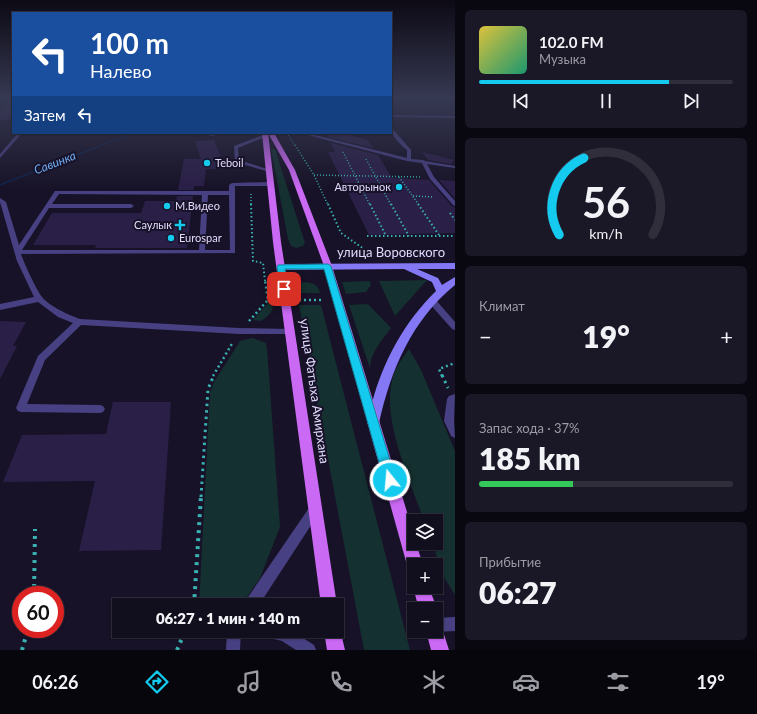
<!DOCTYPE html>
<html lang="ru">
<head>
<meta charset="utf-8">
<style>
  body { margin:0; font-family:Lato,sans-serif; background:#1a1726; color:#f1f3f6; height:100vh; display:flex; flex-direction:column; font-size:15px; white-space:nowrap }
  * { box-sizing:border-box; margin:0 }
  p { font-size:13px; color:#9c9ca4 }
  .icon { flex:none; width:22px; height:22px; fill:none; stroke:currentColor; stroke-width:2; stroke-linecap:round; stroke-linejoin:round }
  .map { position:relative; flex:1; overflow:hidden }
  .sheet { display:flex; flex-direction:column; gap:10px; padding:10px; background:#090810; width:302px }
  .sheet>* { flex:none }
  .hud { position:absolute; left:12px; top:12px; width:380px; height:122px; border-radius:0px; box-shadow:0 1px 3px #0004,0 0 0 1px #302e3b; background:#1a4fa0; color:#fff; overflow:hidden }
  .buttons { position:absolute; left:407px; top:514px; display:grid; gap:8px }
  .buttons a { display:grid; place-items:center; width:36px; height:36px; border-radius:0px; background:#110e1d; box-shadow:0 1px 3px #0004,0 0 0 1px #302e3b; font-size:20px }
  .speed { position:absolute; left:12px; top:586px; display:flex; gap:8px; font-size:20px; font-weight:700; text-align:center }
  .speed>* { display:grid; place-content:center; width:52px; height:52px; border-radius:50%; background:#110e1d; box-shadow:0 1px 3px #0004,0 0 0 1px #302e3b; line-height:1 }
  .speed .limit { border:6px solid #d22; background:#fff; color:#111 }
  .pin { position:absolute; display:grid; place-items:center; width:34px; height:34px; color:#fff; margin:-17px; border-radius:8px; box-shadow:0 2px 6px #0006 }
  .me { position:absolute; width:44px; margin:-22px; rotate:343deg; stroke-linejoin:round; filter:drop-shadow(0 0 3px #0008) }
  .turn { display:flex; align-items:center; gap:14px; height:84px; padding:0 12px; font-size:18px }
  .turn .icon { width:52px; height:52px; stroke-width:2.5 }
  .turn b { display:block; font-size:28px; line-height:34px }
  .then { display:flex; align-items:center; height:38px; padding:0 12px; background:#0003; gap:8px; font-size:15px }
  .big { font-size:30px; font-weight:800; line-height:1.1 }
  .sheet .card { flex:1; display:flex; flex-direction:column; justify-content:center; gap:6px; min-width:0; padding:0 14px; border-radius:6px; background:#1a1726 }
  .sheet .dial { align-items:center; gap:0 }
  .dial svg { height:104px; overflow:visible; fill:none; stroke:#302e3b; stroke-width:7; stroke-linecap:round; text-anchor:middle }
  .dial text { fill:#f1f3f6; stroke:none }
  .song { display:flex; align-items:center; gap:12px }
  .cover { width:48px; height:48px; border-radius:6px; background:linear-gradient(135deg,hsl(50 70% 55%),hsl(160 70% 35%)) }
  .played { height:4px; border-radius:2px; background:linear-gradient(90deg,#14caee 75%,#302e3b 75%) }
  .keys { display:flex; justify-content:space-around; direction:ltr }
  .heat { display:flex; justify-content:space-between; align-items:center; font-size:22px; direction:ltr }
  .charge { height:6px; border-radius:3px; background:linear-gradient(90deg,#34c759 37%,#302e3b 0) }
  .trip { position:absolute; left:112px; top:598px; width:232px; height:40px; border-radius:0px; background:#110e1d; box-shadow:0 1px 3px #0004,0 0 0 1px #302e3b; font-weight:800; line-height:40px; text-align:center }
  .dock { display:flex; height:64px; justify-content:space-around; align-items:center; background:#07060c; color:#9c9ca4 }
  .dock .icon { width:28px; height:28px }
  .dock .selected { color:#14caee }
  .dock b { font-size:18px; color:#f1f3f6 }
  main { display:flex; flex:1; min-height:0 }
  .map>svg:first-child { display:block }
</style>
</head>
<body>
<main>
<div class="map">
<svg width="455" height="650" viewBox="0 0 455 650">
  <rect width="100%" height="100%" fill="#171227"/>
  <g fill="#153030">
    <path d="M271,149H275L305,243L303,246L296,248L291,246L288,239Z"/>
    <path d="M427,280L395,316L379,281Z"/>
    <path d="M370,281L371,285L366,292L346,294L342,282Z"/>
    <path d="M304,282C313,283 318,284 320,293H297L298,284Z"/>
    <path d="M268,303L273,304C273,313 268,316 261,321L253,320Z"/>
    <path d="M368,304L391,328C382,340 370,353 370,368L349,305Z"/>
    <path d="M299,305H321L410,650H364Z"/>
    <path d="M253,338L266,343L267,348L280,527L260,578L247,597L233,605H199L210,393L214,382L240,341Z"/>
    <path d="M409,349L421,370L455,451V595L445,579L432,543H436V521H424C411,482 382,422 392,381C394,369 402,359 409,349Z"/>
  </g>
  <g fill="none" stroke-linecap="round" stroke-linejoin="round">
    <path fill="#102147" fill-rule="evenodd" d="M131,133H134L0,186V184Z"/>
  </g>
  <g fill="#2a1f47">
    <path d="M13,98V119L0,120V111Z"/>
    <path d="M326,133H352V136L368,140L373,148L328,137Z"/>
    <path d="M214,140L226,169H206L204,186H194V190H178L184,159H201L195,141Z"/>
    <path d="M331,143L378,155L392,178L429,180L452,206L455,207V233L369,235L328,152H335Z"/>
    <path d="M422,152L454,160L451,164L428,160Z"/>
    <path d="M439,180L455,181V199Z"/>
    <path d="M177,196H193L187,248H95L96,245H33L52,213H141L145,201H176Z"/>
    <path d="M0,321L26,322L13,346H17L0,379Z"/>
    <path d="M113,402H171L161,550L79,551L95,481L3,482L22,435L106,434Z"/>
  </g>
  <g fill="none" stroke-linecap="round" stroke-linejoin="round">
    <path stroke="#39b1b2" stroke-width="1" stroke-dasharray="1 1.5" stroke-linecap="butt" d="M287,133L295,146"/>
    <g stroke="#39b1b2" stroke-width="1.5" stroke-dasharray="1 2" stroke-linecap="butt">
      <path d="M295,145L314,175L328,205"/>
      <path d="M343,152L370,205"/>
      <path d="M366,159L391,205"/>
      <path d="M314,175L420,177"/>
      <path d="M399,177L419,205"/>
      <path d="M251,194V205"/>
      <path d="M413,196L434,197"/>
    </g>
    <g stroke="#39b1b2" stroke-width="2" stroke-dasharray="1.5 2.5" stroke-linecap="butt">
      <path d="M251,204L253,261L263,263L265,281"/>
      <path d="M328,204L341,233L364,249"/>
      <path d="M370,204L386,236"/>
      <path d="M391,204L409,236"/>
      <path d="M418,204L439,235"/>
      <path d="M450,213L455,220"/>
      <path d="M367,236H455"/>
    </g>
    <g stroke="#39b1b2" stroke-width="2.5" stroke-dasharray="2 3" stroke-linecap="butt">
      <path d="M299,300H321"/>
      <path d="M249,321L268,300L265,280"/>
      <path d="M213,376L233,342"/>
      <path d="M442,376L439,369L455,363"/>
    </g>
    <g stroke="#39b1b2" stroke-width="3" stroke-dasharray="2.5 4" stroke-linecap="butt">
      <path d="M442,375L448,388"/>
      <path d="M201,497L208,389L214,375"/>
    </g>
    <g stroke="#39b1b2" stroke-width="4" stroke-dasharray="3 5" stroke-linecap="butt">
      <path d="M34,595L35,529"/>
      <path d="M194,605L201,496"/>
      <path d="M22,650L28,629"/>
      <path d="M177,650L185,631"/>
    </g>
    <g fill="#474082" fill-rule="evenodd">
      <path d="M391,115L455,116V118L391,117Z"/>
      <path d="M391,127L411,150V159L423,160L425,161L455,166V168L427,164L434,177L455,201V206L453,205L430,179L422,163L407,161L300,133H307L407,158V150C400,144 391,136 391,127Z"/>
      <path d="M18,133H22L0,158V154Z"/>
      <path d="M218,133H231L211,136L209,135Z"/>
      <path d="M263,135L267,136L238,148L239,160L270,170V172L235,162L234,146Z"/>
      <path d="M232,183L270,182L273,184L270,186H235V253L21,254C24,263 36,289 42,297C49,306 69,315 80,319L239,328L290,329L294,332L293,334H239L81,325L45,360L27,404L100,405L103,406L105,409L103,412L100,413L21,412L18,411L16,408L38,356L73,323L58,317L38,302L0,310V304L34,297L17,261L0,202V198L6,202L19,245L55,191H229V185ZM59,194L202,195L199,250H22L49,208H131L134,206L131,204H52ZM208,195H229L230,250H205Z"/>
      <path d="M432,298L435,299L455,322V330L452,329L429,303L428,301Z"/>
      <path d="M455,394L454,421L455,438L451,436L444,421L447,399L449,396Z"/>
      <path d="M315,503L319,505L321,509L319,513L259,605H244L246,600L311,505Z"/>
      <path d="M455,617V631L436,632L434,631H436V618Z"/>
      <path d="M227,631H241L240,650H226Z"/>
      <path d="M258,631H292L314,645L316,650H296L282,641L260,636Z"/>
    </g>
    <path fill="#8478f5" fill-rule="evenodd" d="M455,263V269H417L438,278L442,285L455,277V285C412,320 391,369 379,423L377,427L373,429L369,427C365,420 370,411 372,403C383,361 405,321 436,291L432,282L404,269L281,270L277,267L281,264Z"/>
    <g fill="#ca69f4" fill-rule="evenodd">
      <path d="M262,133H268L281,242L337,605V606L321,605L273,242Z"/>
      <path d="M268,133H274L295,170L332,266L414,535V543H416L423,565H414V573L409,571L407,565L324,266L289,170Z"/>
      <path d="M414,584V587H429L437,609L436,610V609H419L413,587Z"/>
      <path d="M436,623L441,625L449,650H431L426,631H436Z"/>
      <path d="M337,624L339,625L345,650H327L324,631H337Z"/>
    </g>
  </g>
  <linearGradient id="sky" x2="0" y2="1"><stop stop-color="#0d0a15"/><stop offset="0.52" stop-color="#363952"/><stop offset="1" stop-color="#363952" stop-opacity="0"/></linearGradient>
  <rect width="455" height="189" fill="url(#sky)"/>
  <path fill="#14caee" stroke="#0d839b" d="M328,264L331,266L396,480L394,485L390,486L385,485L384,480L324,269H285L288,289L284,292L280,289L277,267L278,265Z"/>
  <g fill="#14caee" stroke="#171227" stroke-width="1.5">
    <circle cx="207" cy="163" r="4"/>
    <circle cx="399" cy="187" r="4"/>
    <circle cx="167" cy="206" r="4"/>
    <path d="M178 219h4v4h4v4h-4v4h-4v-4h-4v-4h4z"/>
    <circle cx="171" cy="238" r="4"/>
  </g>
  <g text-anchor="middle" stroke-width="4" stroke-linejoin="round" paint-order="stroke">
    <g font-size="11" fill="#e0dafc" stroke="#171227" text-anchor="start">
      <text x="215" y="167">Teboil</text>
      <text x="391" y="191" text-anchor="end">Авторынок</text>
      <text x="175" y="210">М.Видео</text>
      <text x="172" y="229" text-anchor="end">Саулык</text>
      <text x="179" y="242">Eurospar</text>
    </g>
    <g font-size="12" font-style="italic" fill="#70aef5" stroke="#171227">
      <text transform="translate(55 163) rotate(-21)" y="4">Савинка</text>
    </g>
    <g font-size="13" fill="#e0dafc" stroke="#171227">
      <text x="391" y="257">улица Воровского</text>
      <text transform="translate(315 391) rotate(82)" y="5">улица Фатыха Амирхана</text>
    </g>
  </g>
</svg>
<div class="buttons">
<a><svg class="icon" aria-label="layers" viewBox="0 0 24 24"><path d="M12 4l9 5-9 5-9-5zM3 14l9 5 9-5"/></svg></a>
<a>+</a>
<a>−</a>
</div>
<div class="speed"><div class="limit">60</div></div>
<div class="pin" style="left:284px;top:289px;background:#d93025"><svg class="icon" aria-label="arrive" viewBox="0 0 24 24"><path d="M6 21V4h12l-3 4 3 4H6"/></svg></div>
<svg class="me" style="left:390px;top:480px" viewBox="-20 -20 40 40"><circle r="17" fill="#14caee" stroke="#fff" stroke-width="3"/><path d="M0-11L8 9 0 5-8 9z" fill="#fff"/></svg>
<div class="trip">06:27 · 1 мин · 140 m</div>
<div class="hud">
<div class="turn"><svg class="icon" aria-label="left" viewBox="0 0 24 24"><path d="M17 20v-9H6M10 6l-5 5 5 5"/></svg><div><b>100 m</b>Налево</div></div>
<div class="then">Затем<svg class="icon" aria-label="left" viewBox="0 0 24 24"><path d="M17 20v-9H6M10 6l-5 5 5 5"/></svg></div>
</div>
</div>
<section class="sheet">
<div class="card">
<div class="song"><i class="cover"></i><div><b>102.0 FM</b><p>Музыка</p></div></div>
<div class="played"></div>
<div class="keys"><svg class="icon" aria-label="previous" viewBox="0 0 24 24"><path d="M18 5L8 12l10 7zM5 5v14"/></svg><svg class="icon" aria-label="pause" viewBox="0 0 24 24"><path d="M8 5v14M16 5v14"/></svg><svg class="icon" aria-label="next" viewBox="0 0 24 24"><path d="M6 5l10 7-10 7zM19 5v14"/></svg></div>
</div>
<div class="card dial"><svg viewBox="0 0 100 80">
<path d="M14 69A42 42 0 1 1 86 69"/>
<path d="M14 69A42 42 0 0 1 33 10" stroke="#14caee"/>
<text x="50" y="56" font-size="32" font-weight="700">56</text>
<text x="50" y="72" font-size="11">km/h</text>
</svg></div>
<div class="card"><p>Климат</p>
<div class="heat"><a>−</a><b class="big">19°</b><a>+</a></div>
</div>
<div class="card"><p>Запас хода · 37%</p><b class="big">185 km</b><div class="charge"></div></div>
<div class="card"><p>Прибытие</p><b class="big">06:27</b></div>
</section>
</main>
<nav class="dock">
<b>06:26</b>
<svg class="icon selected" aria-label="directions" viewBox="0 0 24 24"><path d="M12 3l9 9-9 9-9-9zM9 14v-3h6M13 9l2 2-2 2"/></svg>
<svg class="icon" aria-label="music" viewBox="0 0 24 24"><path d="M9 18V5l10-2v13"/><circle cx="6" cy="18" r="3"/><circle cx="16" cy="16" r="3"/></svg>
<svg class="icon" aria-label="phone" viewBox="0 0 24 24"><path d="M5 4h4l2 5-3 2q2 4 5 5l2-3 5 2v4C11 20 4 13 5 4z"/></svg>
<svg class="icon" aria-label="climate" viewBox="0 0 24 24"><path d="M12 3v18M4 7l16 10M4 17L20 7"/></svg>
<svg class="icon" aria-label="car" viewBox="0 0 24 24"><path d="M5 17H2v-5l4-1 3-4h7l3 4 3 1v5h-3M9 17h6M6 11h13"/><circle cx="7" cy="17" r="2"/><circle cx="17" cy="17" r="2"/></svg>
<svg class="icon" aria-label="filters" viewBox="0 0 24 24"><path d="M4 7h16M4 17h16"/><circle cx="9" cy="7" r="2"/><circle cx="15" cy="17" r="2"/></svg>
<b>19°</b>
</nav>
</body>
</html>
